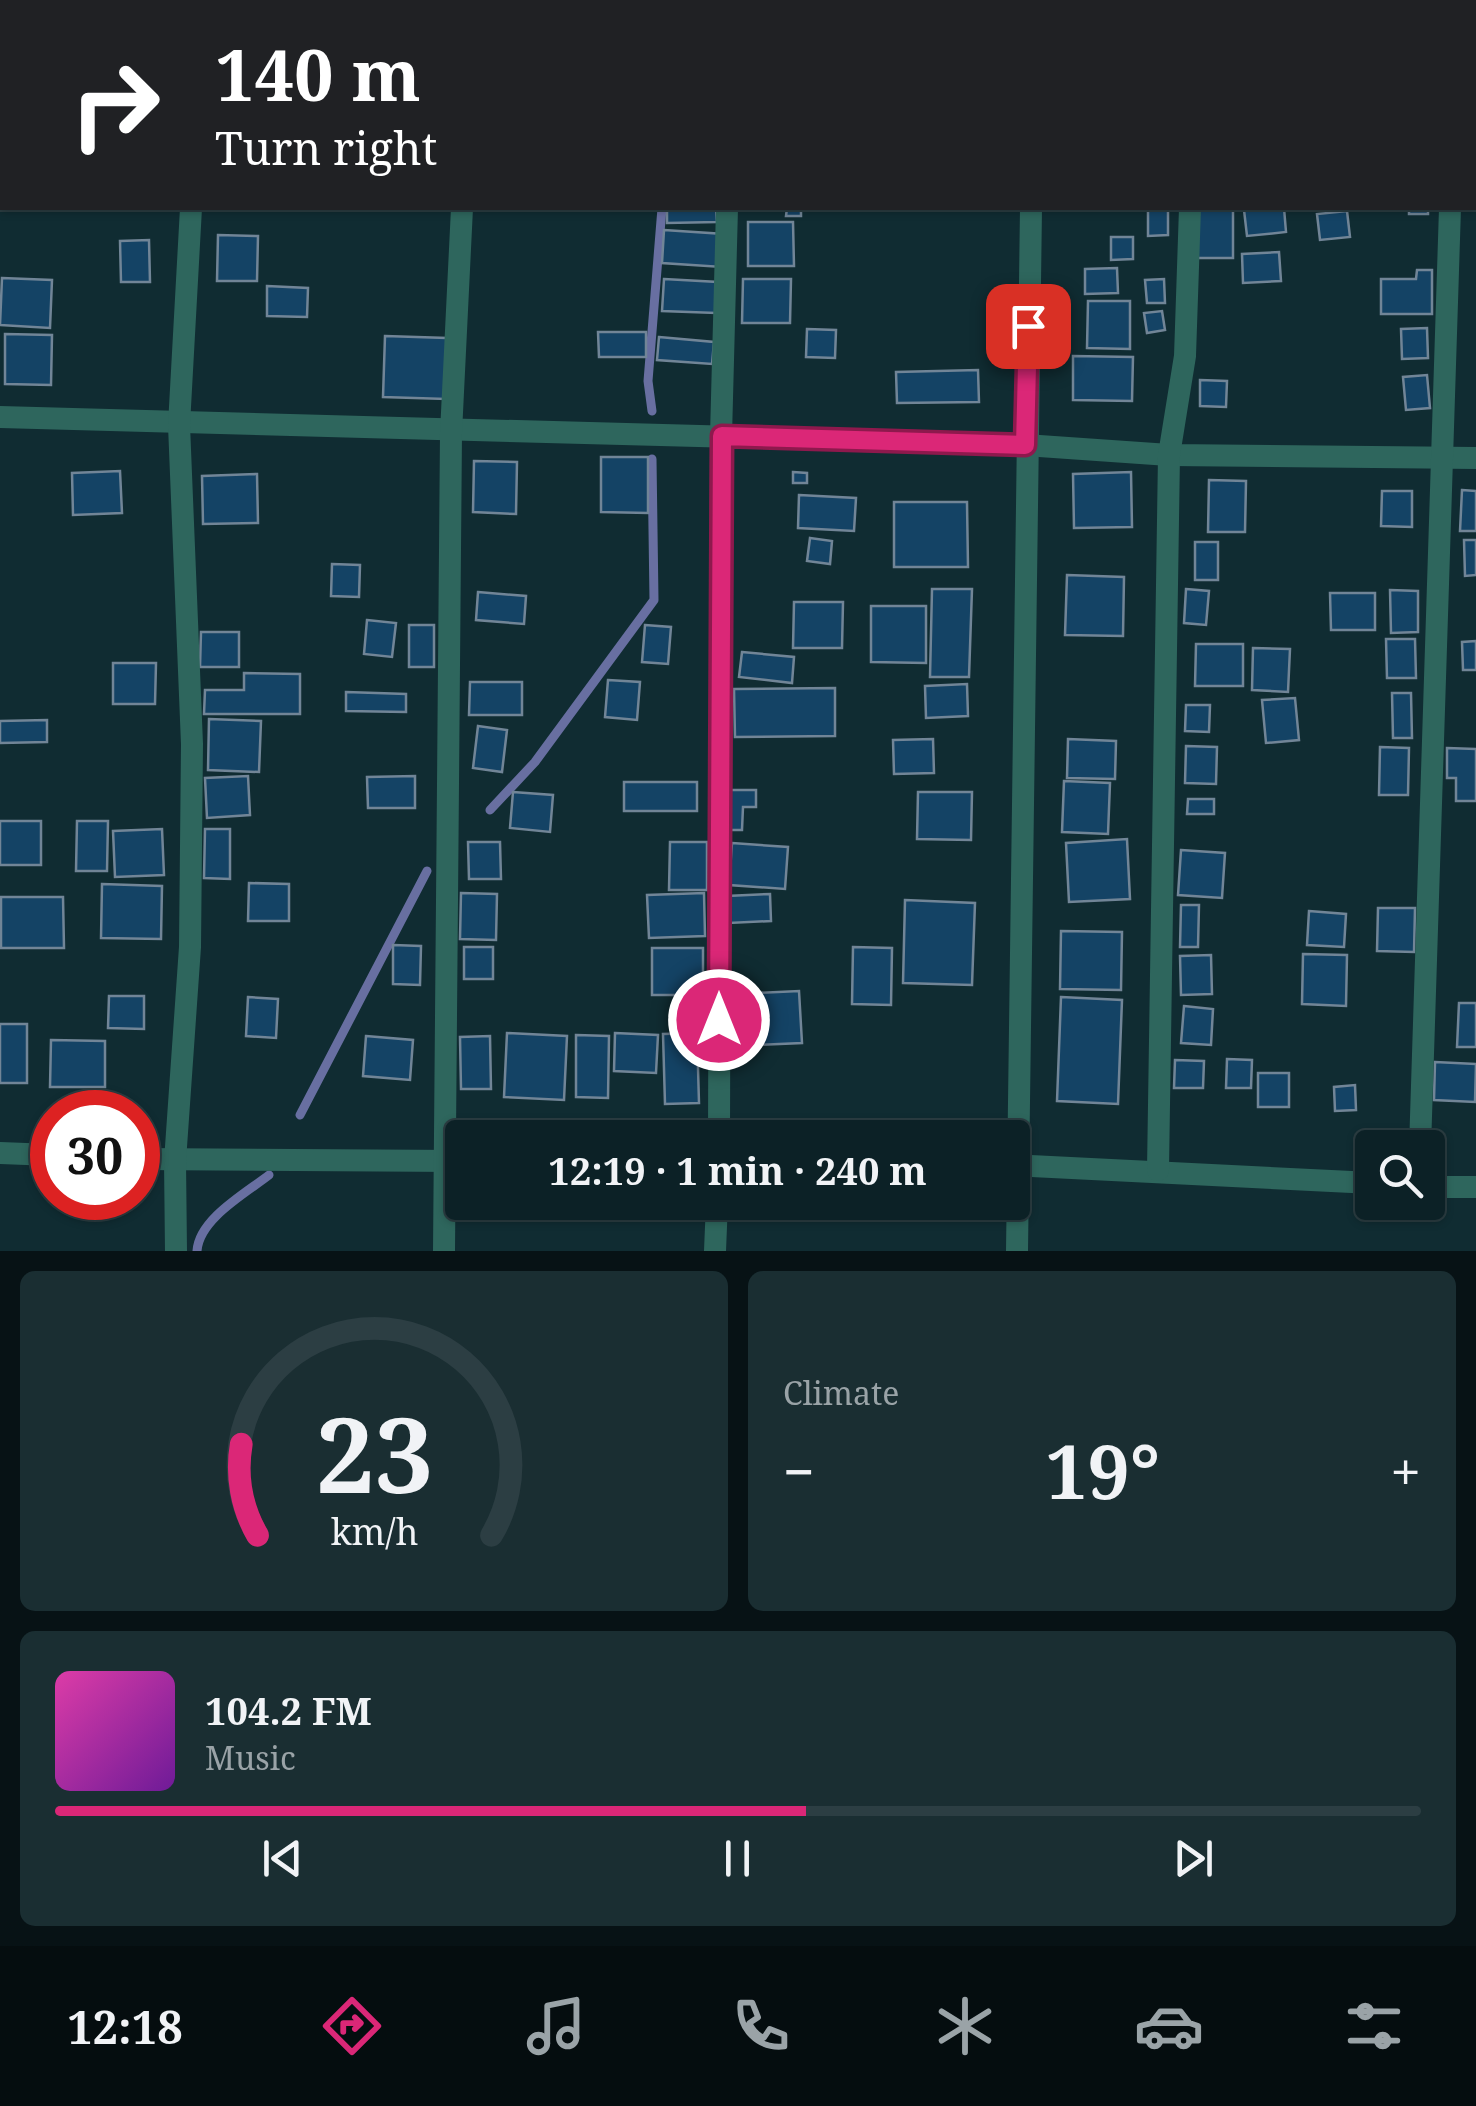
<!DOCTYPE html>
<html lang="en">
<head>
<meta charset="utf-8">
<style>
  body { margin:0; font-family:"Noto Serif",serif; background:#1a2e32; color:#f1f3f6; height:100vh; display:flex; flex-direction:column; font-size:38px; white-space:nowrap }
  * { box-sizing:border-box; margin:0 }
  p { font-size:32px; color:#9aa3a7 }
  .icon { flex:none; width:55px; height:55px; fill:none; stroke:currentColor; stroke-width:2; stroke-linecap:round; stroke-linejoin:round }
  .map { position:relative; height:1251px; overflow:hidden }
  .details { display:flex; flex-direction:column; gap:20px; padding:20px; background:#071215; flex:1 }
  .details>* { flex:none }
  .guide { position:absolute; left:0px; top:0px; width:1478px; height:210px; box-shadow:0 2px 8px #0004,0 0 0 2px #2c3e43; background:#202124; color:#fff; overflow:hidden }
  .fabs { position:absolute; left:1355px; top:1130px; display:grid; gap:20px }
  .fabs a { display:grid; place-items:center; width:90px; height:90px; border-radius:10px; background:#0c2126; box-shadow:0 2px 8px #0004,0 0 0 2px #2c3e43; font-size:50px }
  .speed { position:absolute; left:30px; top:1090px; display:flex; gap:20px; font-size:50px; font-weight:700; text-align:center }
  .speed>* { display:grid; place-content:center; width:130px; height:130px; border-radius:50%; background:#0c2126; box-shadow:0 2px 8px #0004,0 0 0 2px #2c3e43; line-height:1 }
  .speed .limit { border:15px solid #d22; background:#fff; color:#111 }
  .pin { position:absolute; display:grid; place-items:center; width:85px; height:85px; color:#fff; margin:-42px; border-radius:20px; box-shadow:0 5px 15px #0006 }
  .me { position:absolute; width:110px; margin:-55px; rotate:0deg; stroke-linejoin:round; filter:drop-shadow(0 0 8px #0008) }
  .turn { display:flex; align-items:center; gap:35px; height:210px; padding:0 50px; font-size:45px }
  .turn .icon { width:130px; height:130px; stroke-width:2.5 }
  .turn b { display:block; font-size:70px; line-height:85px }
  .big { font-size:75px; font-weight:700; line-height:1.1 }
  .details .card { flex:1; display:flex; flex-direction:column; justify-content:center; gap:15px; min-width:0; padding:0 35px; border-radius:15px; background:#1a2e32 }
  .details .dial { align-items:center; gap:0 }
  .dial svg { height:260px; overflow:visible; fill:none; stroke:#2c3e43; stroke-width:7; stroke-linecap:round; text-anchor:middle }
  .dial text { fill:#f1f3f6; stroke:none }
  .song { display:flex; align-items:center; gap:30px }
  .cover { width:120px; height:120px; border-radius:15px; background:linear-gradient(135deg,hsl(320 70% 55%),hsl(280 70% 35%)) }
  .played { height:10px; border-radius:5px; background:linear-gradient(90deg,#db2777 55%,#2c3e43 55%) }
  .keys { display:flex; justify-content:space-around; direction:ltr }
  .heat { display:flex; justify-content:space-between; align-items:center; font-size:55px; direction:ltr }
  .details .tiles { flex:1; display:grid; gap:20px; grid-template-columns:1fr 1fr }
  .card:last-child { grid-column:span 2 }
  .trip { position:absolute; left:445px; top:1120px; width:585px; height:100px; border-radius:10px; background:#0c2126; box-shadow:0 2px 8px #0004,0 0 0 2px #2c3e43; font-weight:700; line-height:100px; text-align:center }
  .tabs { display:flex; height:160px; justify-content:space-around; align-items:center; background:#050d0f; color:#9aa3a7 }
  .tabs .icon { width:70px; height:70px }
  .tabs .current { color:#db2777 }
  .tabs b { font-size:45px; color:#f1f3f6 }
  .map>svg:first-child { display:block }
</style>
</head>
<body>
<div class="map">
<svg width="1476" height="1251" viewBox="0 0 1476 1251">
  <rect width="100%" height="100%" fill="#102c32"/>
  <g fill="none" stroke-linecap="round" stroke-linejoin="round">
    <g stroke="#686fa1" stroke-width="9">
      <path d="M652,411L648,381L662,208"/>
      <path d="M490,810L535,762L654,600L652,459"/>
      <path d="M300,1115L427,871"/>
      <path d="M197,1251C199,1219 246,1193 269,1175"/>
    </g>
  </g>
  <g fill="#144365" stroke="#718597" stroke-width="2.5">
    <rect x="401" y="0" width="46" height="2"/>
    <path d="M667,208H716L717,222L667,223Z"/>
    <path d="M787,208H801V216H786Z"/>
    <path d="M1148,208H1168V235L1148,236Z"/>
    <path d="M1284,208L1286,232L1247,236L1244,210Z"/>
    <rect x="1409" y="208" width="19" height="6"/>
    <rect x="1193" y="209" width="40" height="49"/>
    <path d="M1347,211L1350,237L1320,240L1317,214Z"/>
    <path d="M748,222H793L794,266H748Z"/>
    <path d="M664,230L724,234L722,267L662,263Z"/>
    <path d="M218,235L258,236L257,281H217Z"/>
    <path d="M1111,237H1133V259L1111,260Z"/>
    <path d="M149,240L150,282H121L120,241Z"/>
    <path d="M1279,252L1281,281L1243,283L1242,254Z"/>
    <path d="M1117,268L1118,293L1085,294V269Z"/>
    <path d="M1417,270H1432V314H1381V279H1416Z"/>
    <path d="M2,278L52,280L50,328L0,325Z"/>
    <path d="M664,279L718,282L716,313L662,311Z"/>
    <path d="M743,279H791L790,323H742Z"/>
    <path d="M1164,279L1165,303H1147L1145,280Z"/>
    <path d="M267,286L308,288L307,317L267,316Z"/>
    <path d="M1088,301H1130V349L1087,348Z"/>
    <path d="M1162,311L1165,330L1147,333L1144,313Z"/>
    <path d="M1427,328L1428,358L1402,359L1401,329Z"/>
    <path d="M807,329L836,330L835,358L806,357Z"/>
    <path d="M598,332H646V357H599Z"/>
    <path d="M5,334L52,335L51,385L5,384Z"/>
    <path d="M385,336L447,338L446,399L383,397Z"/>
    <path d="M659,337L714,342L712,364L657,360Z"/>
    <path d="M1073,356L1133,357L1132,401L1073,400Z"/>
    <path d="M978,370L979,402L897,403L896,372Z"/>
    <path d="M1427,375L1430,408L1406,410L1403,377Z"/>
    <path d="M1200,380L1227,381L1226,407L1200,406Z"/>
    <path d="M601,457H648V513L601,512Z"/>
    <path d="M474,461L517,462L516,514L473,512Z"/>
    <path d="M120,471L122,513L73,515L72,473Z"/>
    <path d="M793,472L807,473V483H793Z"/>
    <path d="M1131,472L1132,527L1074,528L1073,474Z"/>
    <path d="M257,474L258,523L203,524L202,476Z"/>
    <path d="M1209,480L1246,481L1245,532H1208Z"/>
    <path d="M1462,490L1476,491V531H1460Z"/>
    <path d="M1382,491H1412V527L1381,526Z"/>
    <path d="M799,495L856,498L854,531L798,528Z"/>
    <path d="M894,502H967L968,567H894Z"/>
    <path d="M810,538L832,541L830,564L807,561Z"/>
    <path d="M1464,540H1476V575L1465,576Z"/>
    <rect x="1195" y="542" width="23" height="38"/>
    <path d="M332,564L360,565L359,597L331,596Z"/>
    <path d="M1067,575L1124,577L1123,636L1065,635Z"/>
    <path d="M932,589H972L969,677H930Z"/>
    <path d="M1186,589L1209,591L1206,625L1184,623Z"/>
    <path d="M1390,590L1418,591V632L1391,633Z"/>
    <path d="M478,592L526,596L524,624L476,620Z"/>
    <path d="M1330,593H1375V630H1331Z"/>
    <path d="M794,602H843L842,648H793Z"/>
    <path d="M871,606H926V663L871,662Z"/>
    <path d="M367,620L396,623L392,657L364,654Z"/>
    <rect x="409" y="625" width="25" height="42"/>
    <path d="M645,625L671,627L668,664L642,662Z"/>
    <path d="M201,632H239V667H200Z"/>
    <path d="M1386,639H1415L1416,678H1387Z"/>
    <path d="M1476,641V670H1463L1462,642Z"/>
    <path d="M1196,644H1243V686H1195Z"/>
    <path d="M1253,648L1290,649L1288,692L1252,690Z"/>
    <path d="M742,652L794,657L792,683L739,677Z"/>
    <path d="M113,663H156L155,704H113Z"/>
    <path d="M244,673L300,674V714H204L205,690H244Z"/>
    <path d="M608,680L640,682L637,720L605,717Z"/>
    <path d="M470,682H522V715H469Z"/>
    <path d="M967,684L968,716L926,718L925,686Z"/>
    <path d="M835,688V736L735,737L734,689Z"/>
    <path d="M346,692L406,694V712L346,711Z"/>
    <path d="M1392,693H1411L1412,738H1393Z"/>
    <path d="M1295,698L1299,740L1266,743L1262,700Z"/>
    <path d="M1186,705H1210L1209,732L1185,731Z"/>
    <path d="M209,719L261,721L259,772L208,770Z"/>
    <path d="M47,720V742L0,743V721Z"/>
    <path d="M478,726L507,730L502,772L473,768Z"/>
    <path d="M933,739L934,773L894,774L893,740Z"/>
    <path d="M1068,739L1116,741L1115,779L1067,778Z"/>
    <path d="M1186,746L1217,747L1216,784L1185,783Z"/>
    <path d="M1380,747L1409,748L1408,795H1379Z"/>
    <path d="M1447,748L1476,749V801H1456V778H1447Z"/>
    <path d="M248,776L250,815L207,818L205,778Z"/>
    <path d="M415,776V808H368L367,777Z"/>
    <path d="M1064,781L1110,783L1108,834L1062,832Z"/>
    <rect x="624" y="782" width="73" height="29"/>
    <path d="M728,790H756V807H743L742,830H727Z"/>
    <path d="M513,792L553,795L550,832L510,828Z"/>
    <path d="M918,792H972L971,840L917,839Z"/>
    <path d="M1188,799H1214V814H1187Z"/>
    <rect x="0" y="821" width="41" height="44"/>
    <path d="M77,821H108L107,871H76Z"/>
    <path d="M162,829L164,875L115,877L113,831Z"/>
    <path d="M205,829H230V879L204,878Z"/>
    <path d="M1127,839L1130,899L1069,902L1066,843Z"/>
    <path d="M468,842H500L501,879H469Z"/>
    <path d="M670,842H707V890H669Z"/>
    <path d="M732,843L788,847L785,889L729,885Z"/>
    <path d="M1181,850L1225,853L1222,898L1178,895Z"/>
    <path d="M249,883L289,884V921H248Z"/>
    <path d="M102,884L162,886L161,939L101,938Z"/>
    <path d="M461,893L497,894L496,940L460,939Z"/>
    <path d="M704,893L705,936L649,938L647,895Z"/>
    <path d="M770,894L771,921L729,923L727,896Z"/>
    <path d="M1,897H63L64,948H1Z"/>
    <path d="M905,900L975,903L972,985L903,983Z"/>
    <path d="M1181,905H1199L1198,947H1180Z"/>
    <path d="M1378,908H1415L1414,952L1377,951Z"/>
    <path d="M1309,911L1346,914L1344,947L1307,945Z"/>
    <path d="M1061,931L1122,932L1121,990L1060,989Z"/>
    <path d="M393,945L421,946L420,985L393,984Z"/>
    <rect x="464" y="947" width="29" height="32"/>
    <path d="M853,947L892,948L891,1005L852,1004Z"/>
    <rect x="652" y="948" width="51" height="47"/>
    <path d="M1303,954L1347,955L1346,1006L1302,1004Z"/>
    <path d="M1211,955L1212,994L1181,995L1180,956Z"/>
    <path d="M799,991L802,1043L733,1046L731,994Z"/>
    <path d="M109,996H144V1029L108,1028Z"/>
    <path d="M248,997L278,999L276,1038L246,1036Z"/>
    <path d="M1061,997L1122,1000L1118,1104L1057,1101Z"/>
    <path d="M1459,1003H1476V1047H1457Z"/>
    <path d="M1184,1006L1213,1009L1211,1045L1181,1043Z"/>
    <rect x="0" y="1024" width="27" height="59"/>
    <path d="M507,1033L567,1036L564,1100L504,1097Z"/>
    <path d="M615,1033L658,1035L656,1073L614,1071Z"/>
    <path d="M697,1033L699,1103L665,1104L663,1034Z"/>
    <path d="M576,1035L609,1036L608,1098L576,1097Z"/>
    <path d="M366,1036L413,1040L410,1080L363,1076Z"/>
    <path d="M490,1036L491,1089H461L460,1037Z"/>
    <path d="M51,1040L105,1041V1087H50Z"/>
    <path d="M1227,1059L1252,1060L1251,1088H1226Z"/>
    <path d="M1175,1060L1204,1061L1203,1088H1174Z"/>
    <path d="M1435,1062L1476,1064L1475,1102L1434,1100Z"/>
    <rect x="1258" y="1073" width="31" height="34"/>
    <path d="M1355,1085L1356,1110L1335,1111L1334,1087Z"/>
  </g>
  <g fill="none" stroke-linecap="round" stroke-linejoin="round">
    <g stroke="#2e665d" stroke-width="22">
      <path d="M1188,0V2"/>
      <path d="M202,2V0"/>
      <path d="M471,2V0"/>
      <path d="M733,2V0"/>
      <path d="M1036,2V0"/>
      <path d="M1456,2V0"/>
      <path d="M0,74L2,0"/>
      <path d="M0,417L1025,445L1169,455L1476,458"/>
      <path d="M719,1138L721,436L727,208"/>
      <path d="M1420,1148L1450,208"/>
      <path d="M0,1153L52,1155"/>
      <path d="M138,1159L459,1161"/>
      <path d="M1012,1165L1372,1183"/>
      <path d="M1158,1170L1169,455L1185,356L1190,208"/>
      <path d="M1428,1187H1476"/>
      <path d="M176,1251L175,1161L190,947L192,744L179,425L191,208"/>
      <path d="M444,1251L451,433L462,208"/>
      <path d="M715,1251L717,1202"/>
      <path d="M1017,1251L1031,208"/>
    </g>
  </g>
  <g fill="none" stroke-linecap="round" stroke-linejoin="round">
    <defs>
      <path id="route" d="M719,1020L722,436L1025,445L1028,326"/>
    </defs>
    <use href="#route" stroke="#8e194d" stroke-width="25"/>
    <use href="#route" stroke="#db2777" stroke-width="18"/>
  </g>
</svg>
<div class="fabs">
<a><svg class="icon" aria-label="search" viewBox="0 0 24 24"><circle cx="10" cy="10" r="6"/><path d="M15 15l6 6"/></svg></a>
</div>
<div class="speed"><div class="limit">30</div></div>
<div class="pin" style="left:1028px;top:326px;background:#d93025"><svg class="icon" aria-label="arrive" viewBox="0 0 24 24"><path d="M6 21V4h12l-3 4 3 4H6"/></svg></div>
<svg class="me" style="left:719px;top:1020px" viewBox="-20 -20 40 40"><circle r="17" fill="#db2777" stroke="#fff" stroke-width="3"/><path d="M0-11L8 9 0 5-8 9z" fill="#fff"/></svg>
<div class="trip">12:19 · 1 min · 240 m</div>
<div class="guide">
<div class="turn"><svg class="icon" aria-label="right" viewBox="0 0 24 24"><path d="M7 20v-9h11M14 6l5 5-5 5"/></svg><div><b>140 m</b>Turn right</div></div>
</div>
</div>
<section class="details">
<div class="tiles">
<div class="card dial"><svg viewBox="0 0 100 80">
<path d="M14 69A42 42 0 1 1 86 69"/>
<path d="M14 69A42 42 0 0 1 9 41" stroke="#db2777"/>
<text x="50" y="56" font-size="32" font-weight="700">23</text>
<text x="50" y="72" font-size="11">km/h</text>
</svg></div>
<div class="card"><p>Climate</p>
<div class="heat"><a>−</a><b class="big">19°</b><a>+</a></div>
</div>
<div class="card">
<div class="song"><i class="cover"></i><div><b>104.2 FM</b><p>Music</p></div></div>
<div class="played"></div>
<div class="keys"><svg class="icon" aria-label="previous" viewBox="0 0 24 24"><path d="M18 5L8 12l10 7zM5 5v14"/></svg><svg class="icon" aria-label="pause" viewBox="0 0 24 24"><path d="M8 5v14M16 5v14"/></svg><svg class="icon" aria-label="next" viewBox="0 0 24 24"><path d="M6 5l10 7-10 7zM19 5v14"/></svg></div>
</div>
</div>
</section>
<nav class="tabs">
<b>12:18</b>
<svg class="icon current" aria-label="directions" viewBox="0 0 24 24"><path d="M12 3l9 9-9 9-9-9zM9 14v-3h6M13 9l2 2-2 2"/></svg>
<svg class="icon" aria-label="music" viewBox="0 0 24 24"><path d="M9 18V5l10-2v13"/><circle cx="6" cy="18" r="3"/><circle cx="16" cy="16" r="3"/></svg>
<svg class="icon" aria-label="phone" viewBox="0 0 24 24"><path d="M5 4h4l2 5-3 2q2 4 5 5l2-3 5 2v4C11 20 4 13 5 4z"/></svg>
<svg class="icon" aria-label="climate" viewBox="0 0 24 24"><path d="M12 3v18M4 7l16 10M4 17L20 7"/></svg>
<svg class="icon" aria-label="car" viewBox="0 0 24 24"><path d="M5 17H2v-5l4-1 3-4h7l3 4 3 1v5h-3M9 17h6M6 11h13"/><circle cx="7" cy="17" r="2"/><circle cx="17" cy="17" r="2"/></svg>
<svg class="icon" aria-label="filters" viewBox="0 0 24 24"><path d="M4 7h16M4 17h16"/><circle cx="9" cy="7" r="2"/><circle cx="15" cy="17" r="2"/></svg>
</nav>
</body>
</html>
